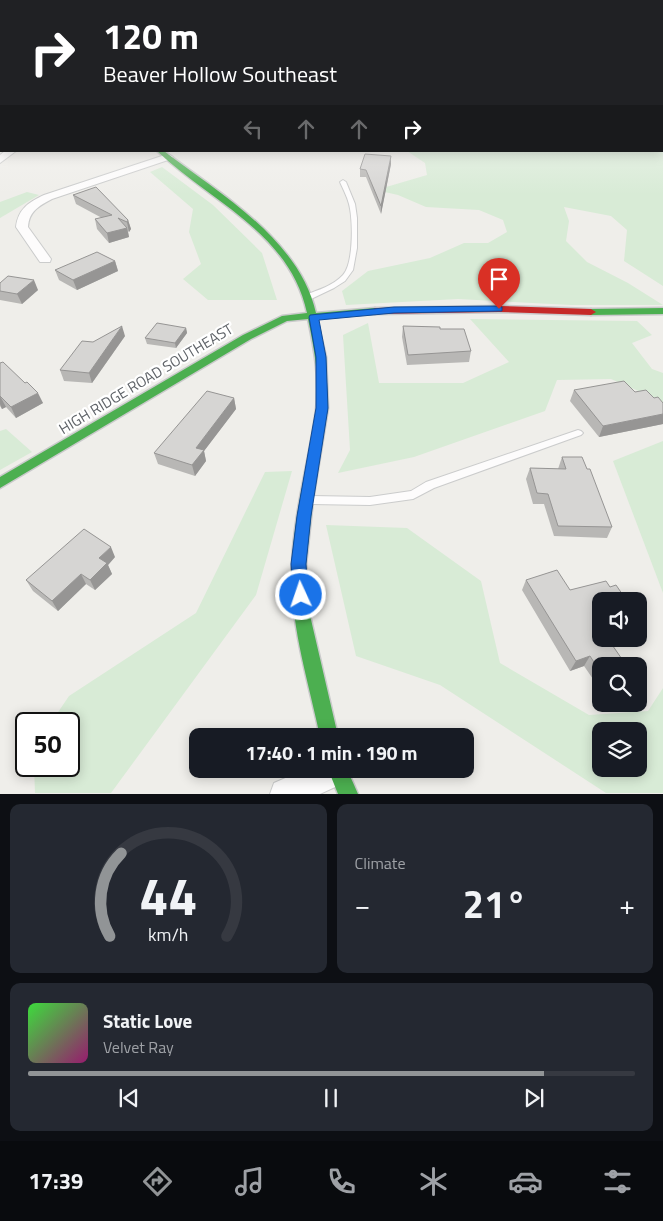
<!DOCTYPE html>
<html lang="en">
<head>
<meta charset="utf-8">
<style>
  body { margin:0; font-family:"Titillium Web",sans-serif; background:#242831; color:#f1f3f6; height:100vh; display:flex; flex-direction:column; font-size:19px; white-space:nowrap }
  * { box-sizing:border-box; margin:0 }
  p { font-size:16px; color:#9ea1a6 }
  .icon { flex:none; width:28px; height:28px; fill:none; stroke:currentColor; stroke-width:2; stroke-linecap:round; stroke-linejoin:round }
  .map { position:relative; height:794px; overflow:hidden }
  .side { display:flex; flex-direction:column; gap:10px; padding:10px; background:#0d0f14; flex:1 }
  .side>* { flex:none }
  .hud { position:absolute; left:0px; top:0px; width:664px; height:152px; box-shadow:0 2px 12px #0003; background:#202124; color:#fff; overflow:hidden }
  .controls { position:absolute; left:592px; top:592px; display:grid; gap:10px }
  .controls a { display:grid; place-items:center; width:55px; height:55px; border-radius:10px; background:#171b24; box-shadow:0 2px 12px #0003; font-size:25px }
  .speed { position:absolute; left:15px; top:712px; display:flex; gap:10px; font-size:25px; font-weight:700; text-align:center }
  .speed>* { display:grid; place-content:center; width:65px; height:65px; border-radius:50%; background:#171b24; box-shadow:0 2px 12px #0003; line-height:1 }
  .speed .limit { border:2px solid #111; border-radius:8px; background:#fff; color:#111 }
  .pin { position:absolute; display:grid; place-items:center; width:42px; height:42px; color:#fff; margin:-51px -21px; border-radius:50% 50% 50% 0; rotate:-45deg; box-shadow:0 0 5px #0007 }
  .pin .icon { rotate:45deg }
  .me { position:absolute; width:55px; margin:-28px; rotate:357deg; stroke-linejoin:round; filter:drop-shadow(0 0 4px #0008) }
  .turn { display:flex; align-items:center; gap:18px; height:105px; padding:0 20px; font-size:22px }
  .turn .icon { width:65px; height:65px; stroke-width:2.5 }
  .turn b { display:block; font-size:35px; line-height:42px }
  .lanes { display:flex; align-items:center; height:48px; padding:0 20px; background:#0003; justify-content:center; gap:25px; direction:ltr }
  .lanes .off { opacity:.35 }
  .big { font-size:38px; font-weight:700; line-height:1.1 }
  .side .widget { flex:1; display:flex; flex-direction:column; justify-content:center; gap:8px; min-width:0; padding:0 18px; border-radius:10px; background:#242831 }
  .side .dial { align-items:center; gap:0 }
  .dial svg { height:130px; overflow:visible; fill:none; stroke:#363941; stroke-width:7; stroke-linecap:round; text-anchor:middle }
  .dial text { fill:#f1f3f6; stroke:none }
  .song { display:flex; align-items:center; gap:15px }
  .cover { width:60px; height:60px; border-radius:8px; background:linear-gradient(135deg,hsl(120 70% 55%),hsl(320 70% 35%)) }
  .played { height:5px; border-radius:2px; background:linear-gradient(90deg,#919496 85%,#363941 85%) }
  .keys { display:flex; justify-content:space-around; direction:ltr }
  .heat { display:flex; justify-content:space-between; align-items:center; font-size:28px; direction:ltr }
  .side .tiles { flex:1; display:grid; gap:10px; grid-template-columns:1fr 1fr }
  .widget:last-child { grid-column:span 2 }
  .trip { position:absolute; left:189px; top:728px; width:285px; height:50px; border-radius:10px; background:#171b24; box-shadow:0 2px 12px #0003; font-weight:700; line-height:50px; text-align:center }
  .tab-bar { display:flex; height:80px; justify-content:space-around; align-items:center; background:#090b0e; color:#9ea1a6 }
  .tab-bar .icon { width:35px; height:35px }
  .tab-bar .active { color:#919496 }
  .tab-bar b { font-size:22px; color:#f1f3f6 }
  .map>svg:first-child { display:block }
</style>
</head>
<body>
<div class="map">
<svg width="663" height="794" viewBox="0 0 663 794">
  <rect width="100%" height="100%" fill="#efeeea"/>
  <g fill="#d8ebd6" fill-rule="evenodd">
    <path d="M663,87V286L624,261L627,230L611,216L564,207L569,221L566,241L587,262L628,283L663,305H571L458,299L346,305L342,291L368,271L430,258L464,243H488L507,232L503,220L479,210L426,207L398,195L376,190L427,175L425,163L407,151H662Z"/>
    <path d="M162,167L213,205L262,253L277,300H208L183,279L201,264L189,232L193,209L150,172Z"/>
    <path d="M27,192L39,195L0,218V202Z"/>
    <path d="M470,319L637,321L652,335L632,343L652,369L663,373V404L659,400L611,379L557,380L545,411L414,457L338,473L350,450L343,335L368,323L379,383H463L509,362Z"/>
    <path d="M6,429L32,452L0,470V431Z"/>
    <path d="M663,441V593L613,461Z"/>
    <path d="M292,471L256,595L111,793H35L34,766H69V724H50L69,696L196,613L265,472Z"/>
    <path d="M326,525L407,528L481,581L500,663L589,715L648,711L663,688V793H606L440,685L356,656ZM601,731H639V769H601Z"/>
  </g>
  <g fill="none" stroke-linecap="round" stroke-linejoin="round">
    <defs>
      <g id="lane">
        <path d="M343,180L346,182L355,204L357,218V248L353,270L345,281L334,288L311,299H305V295C318,290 333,286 343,275C354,263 353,219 349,204C347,196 343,189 340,182Z"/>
        <path d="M578,430L581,431L583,433L581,435L434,488L413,499L370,505L311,504L307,503L306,500L307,497L311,496L370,497L411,491L426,482Z"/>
      </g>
      <g id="street">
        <rect x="0" y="111" width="1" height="6"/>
        <path d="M5,151H16L0,163V155Z"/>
        <path d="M168,154L173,157L171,159L52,199C39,206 29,211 28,227L51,259L50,262H40L16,227C18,209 29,202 44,195Z"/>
        <path d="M306,769H351L352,770L348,781L320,794H270L274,783Z"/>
      </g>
      <g id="fast">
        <path d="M157,151H164C220,194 300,240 316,313L375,308L380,311L375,314L317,318L326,357L328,408L313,500L306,564L309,611L338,736H320C308,680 289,621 292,564C294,512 309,461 316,410C320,379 314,348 308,319L287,321L251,339L0,488V477L243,335L282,316L307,313C290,233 211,202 157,151Z"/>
        <path d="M663,308V314L591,315L586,312L591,309Z"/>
        <path d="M328,769H347L358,794H338Z"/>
      </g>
      <path id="jam" d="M499,306L591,309L596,312L591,315L499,312L375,314L370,311L375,308Z"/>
    </defs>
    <use href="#lane" stroke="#cbcccc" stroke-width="2"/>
    <use href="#street" stroke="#cbcccc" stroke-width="2"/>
    <use href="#fast" stroke="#cacacb" stroke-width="3"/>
    <use href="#jam" stroke="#cacacb" stroke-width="3"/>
    <use href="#lane" fill="#fdfcfc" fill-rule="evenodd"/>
    <use href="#street" fill="#fdfcfc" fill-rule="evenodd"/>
    <use href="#fast" fill="#4caf50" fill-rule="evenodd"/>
    <use href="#jam" fill="#c62828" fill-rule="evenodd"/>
  </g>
  <g fill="#b8b7b5">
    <path d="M391,164L381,214L366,177H360V169Z"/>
    <path d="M73,195L128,220L131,229L129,232L128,231L129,237L109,243L97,229L95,219L102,218L76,204Z"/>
    <path d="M115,261L118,271L77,290L59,280L55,270Z"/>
    <path d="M0,283L38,290L22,304L0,300Z"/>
    <path d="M403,326L440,329L471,351L469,362L407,365L402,337Z"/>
    <path d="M186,328L187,333L176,348L147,344L145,338Z"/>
    <path d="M125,336L92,383L64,381L60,370L93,342Z"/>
    <path d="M0,363L43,403L16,418L6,407L2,409L0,406Z"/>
    <path d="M574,390L635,392L654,398L663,403V424L599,437L570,401Z"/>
    <path d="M234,398L236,409L204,451L206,461L195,476L158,464L154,453Z"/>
    <path d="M562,457L587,469L612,527L607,538L554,536L544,504H533L526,479L530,468L558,469Z"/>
    <path d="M115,557L108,565L112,574L95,590L86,584L58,611L33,591L26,580Z"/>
    <path d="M526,580L601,639L624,662L620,666H601V676L593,679L584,666L570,671L522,590Z"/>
  </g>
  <g fill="#969594">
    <path d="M391,156V164L381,214V206Z"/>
    <path d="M128,220L131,229L129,232L127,222Z"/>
    <path d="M127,228L129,237L109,243L107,233Z"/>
    <path d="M115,261L118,271L77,290L73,280Z"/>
    <path d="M34,280L38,290L22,304L17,294Z"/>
    <path d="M122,326L125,336L92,383L89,373Z"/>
    <path d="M186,328L187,333L176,348L175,343Z"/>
    <path d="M38,393L43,403L16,418L11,407Z"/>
    <path d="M0,396L6,407L2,409L0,404Z"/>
    <path d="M234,398L236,409L204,451L206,461L195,476L192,465L196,448Z"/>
    <path d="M663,414V424L599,437L603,426Z"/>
    <path d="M111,547L115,557L108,565L112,574L95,590L90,580L99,558Z"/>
    <path d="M81,574L86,584L58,611L52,601Z"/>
    <path d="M590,656L584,666L570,671L576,661Z"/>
    <path d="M624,662L620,666H610Z"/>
    <path d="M601,669V676L593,679L599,670Z"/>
  </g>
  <g fill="#d6d5d3" stroke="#969594">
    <path d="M365,154L391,156L381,206L366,170L360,169Z"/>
    <path d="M96,187L128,220L127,222L118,218L127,228L107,233L95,219L112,215L73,195Z"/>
    <path d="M97,252L115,261L73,280L55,270Z"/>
    <path d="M8,276L34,280L17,294L0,291V283Z"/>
    <path d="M157,323L186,328L175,343L145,338Z"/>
    <path d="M122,326L89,373L60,370L82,341L93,342Z"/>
    <path d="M403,326L440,327V329H464L471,351L408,355Z"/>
    <path d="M3,362L25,383L27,382L38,393L11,407L0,396V363Z"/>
    <path d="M624,381L635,392L646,390L654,398L658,397L663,403V414L603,426L574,390Z"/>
    <path d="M207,391L234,398L196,448L204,450L192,465L154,453Z"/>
    <path d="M562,457H582L587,469H590L612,527L558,526L548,494L537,493L530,468L566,469Z"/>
    <path d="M84,529L111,547L99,558L107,563L90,580L81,574L52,601L26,580Z"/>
    <path d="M557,570L570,590L606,581L610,587L616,585L627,601H601V639H608L624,662L610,666H601V669L599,670L590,656L576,661L526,580Z"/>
  </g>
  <linearGradient id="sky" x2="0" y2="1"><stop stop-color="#97c6ef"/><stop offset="0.43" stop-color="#f8f7f6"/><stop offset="1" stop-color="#f8f7f6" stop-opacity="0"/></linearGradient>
  <rect width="663" height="194" fill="url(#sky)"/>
  <path fill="#1a73e8" stroke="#114b97" d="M499,306L502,307V311L394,313L319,320L326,357L328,408L311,516L306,564L308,595L306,600L301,602L295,600L293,595L291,564L297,516L316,408V357L309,317L310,315L394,307Z"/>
  <g text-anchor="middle" stroke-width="4.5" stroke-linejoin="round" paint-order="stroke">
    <g font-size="15" fill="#5f6368" stroke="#fff">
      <text transform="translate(146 379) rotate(-31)" y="5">HIGH RIDGE ROAD SOUTHEAST</text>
    </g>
  </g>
</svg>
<div class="controls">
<a><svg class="icon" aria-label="sound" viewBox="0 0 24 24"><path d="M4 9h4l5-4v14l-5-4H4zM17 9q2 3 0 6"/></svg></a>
<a><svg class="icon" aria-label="search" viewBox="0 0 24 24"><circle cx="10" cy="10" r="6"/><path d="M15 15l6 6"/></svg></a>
<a><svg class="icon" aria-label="layers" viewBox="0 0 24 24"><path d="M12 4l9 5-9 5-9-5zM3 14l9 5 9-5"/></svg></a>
</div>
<div class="speed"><div class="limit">50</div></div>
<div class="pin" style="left:499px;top:309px;background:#d93025"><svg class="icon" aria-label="arrive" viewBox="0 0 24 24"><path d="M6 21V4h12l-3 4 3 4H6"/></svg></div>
<svg class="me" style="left:301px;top:595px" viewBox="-20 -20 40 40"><circle r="17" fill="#1a73e8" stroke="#fff" stroke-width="3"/><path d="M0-11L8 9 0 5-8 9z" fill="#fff"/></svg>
<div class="trip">17:40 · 1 min · 190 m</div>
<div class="hud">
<div class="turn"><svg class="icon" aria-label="right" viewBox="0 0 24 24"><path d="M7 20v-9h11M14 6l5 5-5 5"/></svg><div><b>120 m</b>Beaver Hollow Southeast</div></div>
<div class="lanes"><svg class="icon off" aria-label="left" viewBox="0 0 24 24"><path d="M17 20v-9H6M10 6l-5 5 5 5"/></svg><svg class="icon off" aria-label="ahead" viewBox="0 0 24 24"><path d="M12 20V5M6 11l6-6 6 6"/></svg><svg class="icon off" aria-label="ahead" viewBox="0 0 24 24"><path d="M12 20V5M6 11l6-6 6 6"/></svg><svg class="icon" aria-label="right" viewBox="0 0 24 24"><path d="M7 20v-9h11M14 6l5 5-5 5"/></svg></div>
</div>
</div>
<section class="side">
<div class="tiles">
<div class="widget dial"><svg viewBox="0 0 100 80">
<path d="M14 69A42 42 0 1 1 86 69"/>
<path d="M14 69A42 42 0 0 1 21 18" stroke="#919496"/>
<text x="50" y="56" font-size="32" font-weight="700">44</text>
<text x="50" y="72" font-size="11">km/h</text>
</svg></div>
<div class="widget"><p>Climate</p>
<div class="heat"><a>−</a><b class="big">21°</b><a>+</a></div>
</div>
<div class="widget">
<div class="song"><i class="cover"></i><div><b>Static Love</b><p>Velvet Ray</p></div></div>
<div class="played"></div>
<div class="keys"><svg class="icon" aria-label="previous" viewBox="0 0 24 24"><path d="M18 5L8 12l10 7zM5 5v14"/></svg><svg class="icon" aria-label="pause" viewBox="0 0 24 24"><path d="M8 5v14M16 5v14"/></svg><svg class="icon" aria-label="next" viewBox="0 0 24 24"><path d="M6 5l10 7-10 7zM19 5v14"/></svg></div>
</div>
</div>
</section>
<nav class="tab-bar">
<b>17:39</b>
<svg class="icon active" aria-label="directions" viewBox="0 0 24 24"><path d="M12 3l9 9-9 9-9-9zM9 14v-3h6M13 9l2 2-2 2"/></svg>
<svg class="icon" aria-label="music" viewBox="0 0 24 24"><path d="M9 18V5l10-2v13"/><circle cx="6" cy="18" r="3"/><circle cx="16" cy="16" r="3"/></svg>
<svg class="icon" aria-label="phone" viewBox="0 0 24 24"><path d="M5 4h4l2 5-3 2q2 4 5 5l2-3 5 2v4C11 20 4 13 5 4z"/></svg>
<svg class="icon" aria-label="climate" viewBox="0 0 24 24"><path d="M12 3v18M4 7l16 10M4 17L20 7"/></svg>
<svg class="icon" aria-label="car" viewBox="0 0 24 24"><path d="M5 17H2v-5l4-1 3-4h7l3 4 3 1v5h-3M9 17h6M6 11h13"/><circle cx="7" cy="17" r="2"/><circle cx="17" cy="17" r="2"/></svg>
<svg class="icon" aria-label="filters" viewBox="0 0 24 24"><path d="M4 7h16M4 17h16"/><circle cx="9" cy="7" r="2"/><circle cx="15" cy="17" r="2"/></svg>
</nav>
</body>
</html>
